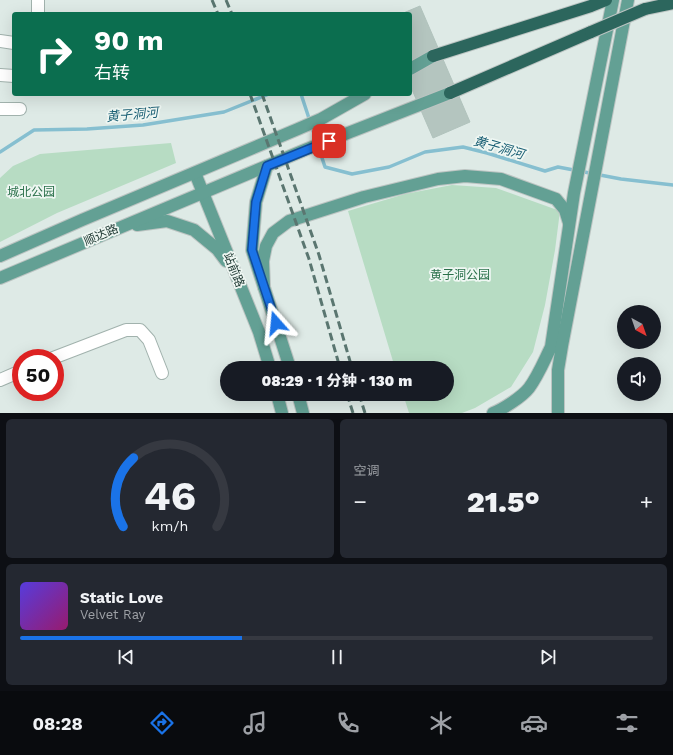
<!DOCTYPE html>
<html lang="zh">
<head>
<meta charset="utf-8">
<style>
  body { margin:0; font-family:"Work Sans","Noto Sans SC",sans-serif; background:#242831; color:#f1f3f6; height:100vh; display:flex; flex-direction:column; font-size:15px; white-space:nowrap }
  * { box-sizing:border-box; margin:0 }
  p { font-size:13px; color:#9ea1a6 }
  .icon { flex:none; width:22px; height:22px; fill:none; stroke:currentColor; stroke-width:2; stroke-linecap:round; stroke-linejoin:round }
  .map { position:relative; height:413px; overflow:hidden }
  .details { display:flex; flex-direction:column; gap:6px; padding:6px; background:#0d0f14; flex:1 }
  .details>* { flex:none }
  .hud { position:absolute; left:12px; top:12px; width:400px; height:84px; border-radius:4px; box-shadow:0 4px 16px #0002; background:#0b6e4f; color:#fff; overflow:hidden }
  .needle { width:26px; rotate:140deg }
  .buttons { position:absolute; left:617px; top:305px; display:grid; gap:8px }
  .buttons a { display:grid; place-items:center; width:44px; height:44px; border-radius:50%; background:#171b24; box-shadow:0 4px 16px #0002; font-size:20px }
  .speed { position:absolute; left:12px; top:349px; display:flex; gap:8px; font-size:20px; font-weight:700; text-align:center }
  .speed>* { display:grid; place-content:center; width:52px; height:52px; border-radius:50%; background:#171b24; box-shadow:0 4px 16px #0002; line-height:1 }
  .speed .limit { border:6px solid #d22; background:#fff; color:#111 }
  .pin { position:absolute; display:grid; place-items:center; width:34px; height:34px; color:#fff; margin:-17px; border-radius:8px; box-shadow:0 2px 6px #0006 }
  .me { position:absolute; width:44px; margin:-22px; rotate:342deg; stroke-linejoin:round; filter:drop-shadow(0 0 3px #0008) }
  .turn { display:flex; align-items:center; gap:14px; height:84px; padding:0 16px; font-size:18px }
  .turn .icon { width:52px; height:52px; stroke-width:2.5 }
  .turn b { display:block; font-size:28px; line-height:34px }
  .big { font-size:30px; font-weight:800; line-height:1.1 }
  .details .card { flex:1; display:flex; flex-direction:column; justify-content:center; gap:6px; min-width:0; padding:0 14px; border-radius:6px; background:#242831 }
  .details .dial { align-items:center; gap:0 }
  .dial svg { height:104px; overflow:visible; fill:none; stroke:#363941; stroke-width:7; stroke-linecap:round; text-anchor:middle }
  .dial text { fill:#f1f3f6; stroke:none }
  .song { display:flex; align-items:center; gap:12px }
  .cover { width:48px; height:48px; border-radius:6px; background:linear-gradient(135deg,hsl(250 70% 55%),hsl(320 70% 35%)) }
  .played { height:4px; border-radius:2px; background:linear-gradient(90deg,#1a73e8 35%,#363941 35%) }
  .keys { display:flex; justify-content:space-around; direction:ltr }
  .heat { display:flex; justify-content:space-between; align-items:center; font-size:22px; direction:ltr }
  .details .tiles { flex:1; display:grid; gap:6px; grid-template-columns:1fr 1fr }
  .card:last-child { grid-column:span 2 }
  .trip { position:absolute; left:220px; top:361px; width:234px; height:40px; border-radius:20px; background:#171b24; box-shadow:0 4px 16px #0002; font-weight:800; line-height:40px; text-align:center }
  .menu { display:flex; height:64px; justify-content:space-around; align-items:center; background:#090b0e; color:#9ea1a6 }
  .menu .icon { width:28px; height:28px }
  .menu .selected { color:#1a73e8 }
  .menu b { font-size:18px; color:#f1f3f6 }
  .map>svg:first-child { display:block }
</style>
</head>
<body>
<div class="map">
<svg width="673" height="413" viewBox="0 0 673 413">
  <rect width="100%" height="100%" fill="#deeae6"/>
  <g fill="#b7dcc3">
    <path d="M171,143L176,163L57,213L0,242V178L13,166L40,154Z"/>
    <path d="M452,185L496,188L560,211L555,250L545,305L533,352L511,387L475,408L462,413H409L403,394H447V368H395L348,211L405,194Z"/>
  </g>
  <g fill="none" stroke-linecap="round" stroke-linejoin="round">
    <g stroke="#86bfd0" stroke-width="3.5">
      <path d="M301,94L325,167L352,174L389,167L425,152L463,147L487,153L545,171L558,167L621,179L673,185"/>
      <path d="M0,152L34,130L87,129L143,125L224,112L269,94"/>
    </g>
  </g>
  <path fill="#b4c5bf" stroke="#b1c3bd" d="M420,6L470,122L433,138L410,85V14H401Z"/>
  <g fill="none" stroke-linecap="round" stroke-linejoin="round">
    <defs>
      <g id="minor">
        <path d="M38,0V14"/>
        <path d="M0,41L14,43"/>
        <path d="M0,75L14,76"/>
        <path d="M0,109H20"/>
        <path d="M53,358L126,330H140L149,340L162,373"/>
        <path d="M0,380L21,371"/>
      </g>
      <g id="major">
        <path d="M410,69L433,56"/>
        <path d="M267,166L256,202L252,250L290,368"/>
        <path d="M195,173L259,332L270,368"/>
        <path d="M137,225L167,221L194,230L217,249L226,261"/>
        <path d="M0,256L82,220L298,129L321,119L365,94"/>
        <path d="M0,278L307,149L450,93"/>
        <path d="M264,287L263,261L266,246L273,233L289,221L364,197L438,179L465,176L501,179L556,199L565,210L569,223"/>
        <path d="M277,394L282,413"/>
        <path d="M298,394L303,413"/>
        <path d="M493,413C503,409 522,397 529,388C538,376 544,361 551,347L574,193L613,0"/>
        <path d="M558,413V370L562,346L628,0"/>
      </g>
      <g id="highway">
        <path d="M645,9L673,3"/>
        <path d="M433,56L591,6L606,0"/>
        <path d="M450,93L591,32"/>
      </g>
    </defs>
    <use href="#minor" stroke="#a1b2ad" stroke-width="14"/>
    <use href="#major" stroke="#bcc4c2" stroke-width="14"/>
    <use href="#highway" stroke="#bcc4c2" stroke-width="14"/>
    <use href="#minor" stroke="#fff" stroke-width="12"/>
    <use href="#major" stroke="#63a094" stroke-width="12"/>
    <use href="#highway" stroke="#2c665d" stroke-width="12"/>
    <g stroke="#5a7670" stroke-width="3" stroke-dasharray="8 4" stroke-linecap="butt">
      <path d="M212,0L218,14"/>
      <path d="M226,0L232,14"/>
      <path d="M250,94L309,259L340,368"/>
      <path d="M262,94L319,255L352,368"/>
      <path d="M347,394L353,413"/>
      <path d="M359,394L365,413"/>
    </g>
    <defs>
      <path id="highway-bridge" d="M591,32L645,9"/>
    </defs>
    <use href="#highway-bridge" stroke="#bcc4c2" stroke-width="14" stroke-linecap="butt"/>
    <use href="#highway-bridge" stroke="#2c665d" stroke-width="12"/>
  </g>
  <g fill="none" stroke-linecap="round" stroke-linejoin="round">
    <defs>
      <path id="route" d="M276,323L252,250L256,202L267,166L329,141"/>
    </defs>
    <use href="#route" stroke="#114b97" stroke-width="10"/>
    <use href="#route" stroke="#1a73e8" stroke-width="7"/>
  </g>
  <g text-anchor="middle" stroke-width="3.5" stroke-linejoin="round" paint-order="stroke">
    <g font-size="12" fill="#2a704a" stroke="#eff7f3">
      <text x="31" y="196">城北公园</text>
      <text x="460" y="279">黄子洞公园</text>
    </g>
    <g font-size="12" fill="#203a34" stroke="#eff7f3">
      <text transform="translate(101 235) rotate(-23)" y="4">顺达路</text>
      <text transform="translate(234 270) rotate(68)" y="4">站前路</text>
    </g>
    <g font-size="13" font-style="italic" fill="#1b6075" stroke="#eff7f3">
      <text transform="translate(132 114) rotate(-5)" y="5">黄子洞河</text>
      <text transform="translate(499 147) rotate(16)" y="5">黄子洞河</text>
    </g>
  </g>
</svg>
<div class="buttons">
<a><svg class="needle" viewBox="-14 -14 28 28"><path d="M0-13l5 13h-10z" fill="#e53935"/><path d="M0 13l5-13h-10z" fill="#9ea1a6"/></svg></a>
<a><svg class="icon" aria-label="sound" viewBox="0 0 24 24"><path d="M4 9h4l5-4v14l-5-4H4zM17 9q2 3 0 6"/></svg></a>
</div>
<div class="speed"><div class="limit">50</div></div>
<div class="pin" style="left:329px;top:141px;background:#d93025"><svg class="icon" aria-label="arrive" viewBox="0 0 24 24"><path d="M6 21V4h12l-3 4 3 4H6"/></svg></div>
<svg class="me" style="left:276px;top:323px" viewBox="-20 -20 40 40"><path d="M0-17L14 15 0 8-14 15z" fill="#1a73e8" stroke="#fff" stroke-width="4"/></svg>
<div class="trip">08:29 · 1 分钟 · 130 m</div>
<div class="hud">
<div class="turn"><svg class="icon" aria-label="right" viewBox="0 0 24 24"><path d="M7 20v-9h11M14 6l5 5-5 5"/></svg><div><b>90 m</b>右转</div></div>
</div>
</div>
<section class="details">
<div class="tiles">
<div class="card dial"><svg viewBox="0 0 100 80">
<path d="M14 69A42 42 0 1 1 86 69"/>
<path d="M14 69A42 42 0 0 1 22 16" stroke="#1a73e8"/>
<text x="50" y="56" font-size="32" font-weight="700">46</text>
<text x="50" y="72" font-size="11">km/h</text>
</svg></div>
<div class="card"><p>空调</p>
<div class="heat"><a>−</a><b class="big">21.5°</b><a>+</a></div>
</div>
<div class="card">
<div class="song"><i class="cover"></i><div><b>Static Love</b><p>Velvet Ray</p></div></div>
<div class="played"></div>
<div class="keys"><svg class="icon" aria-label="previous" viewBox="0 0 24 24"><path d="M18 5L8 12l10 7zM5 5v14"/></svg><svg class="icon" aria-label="pause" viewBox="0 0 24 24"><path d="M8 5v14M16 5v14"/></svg><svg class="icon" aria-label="next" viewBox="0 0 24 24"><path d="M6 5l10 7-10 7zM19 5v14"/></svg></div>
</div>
</div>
</section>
<nav class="menu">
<b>08:28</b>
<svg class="icon selected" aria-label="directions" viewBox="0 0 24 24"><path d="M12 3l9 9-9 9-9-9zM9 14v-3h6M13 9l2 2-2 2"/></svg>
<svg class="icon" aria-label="music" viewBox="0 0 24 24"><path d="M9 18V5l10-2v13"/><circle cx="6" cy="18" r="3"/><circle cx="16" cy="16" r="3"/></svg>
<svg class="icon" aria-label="phone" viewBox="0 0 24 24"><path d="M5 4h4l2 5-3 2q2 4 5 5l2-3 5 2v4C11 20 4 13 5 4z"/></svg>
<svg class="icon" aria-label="climate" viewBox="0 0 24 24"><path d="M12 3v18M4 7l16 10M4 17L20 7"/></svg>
<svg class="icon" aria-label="car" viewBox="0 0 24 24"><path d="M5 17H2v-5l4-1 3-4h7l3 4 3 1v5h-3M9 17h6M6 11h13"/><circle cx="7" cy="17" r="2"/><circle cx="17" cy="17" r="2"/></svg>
<svg class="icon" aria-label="filters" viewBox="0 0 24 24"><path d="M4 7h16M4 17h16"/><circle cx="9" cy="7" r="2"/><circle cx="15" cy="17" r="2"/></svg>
</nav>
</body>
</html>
